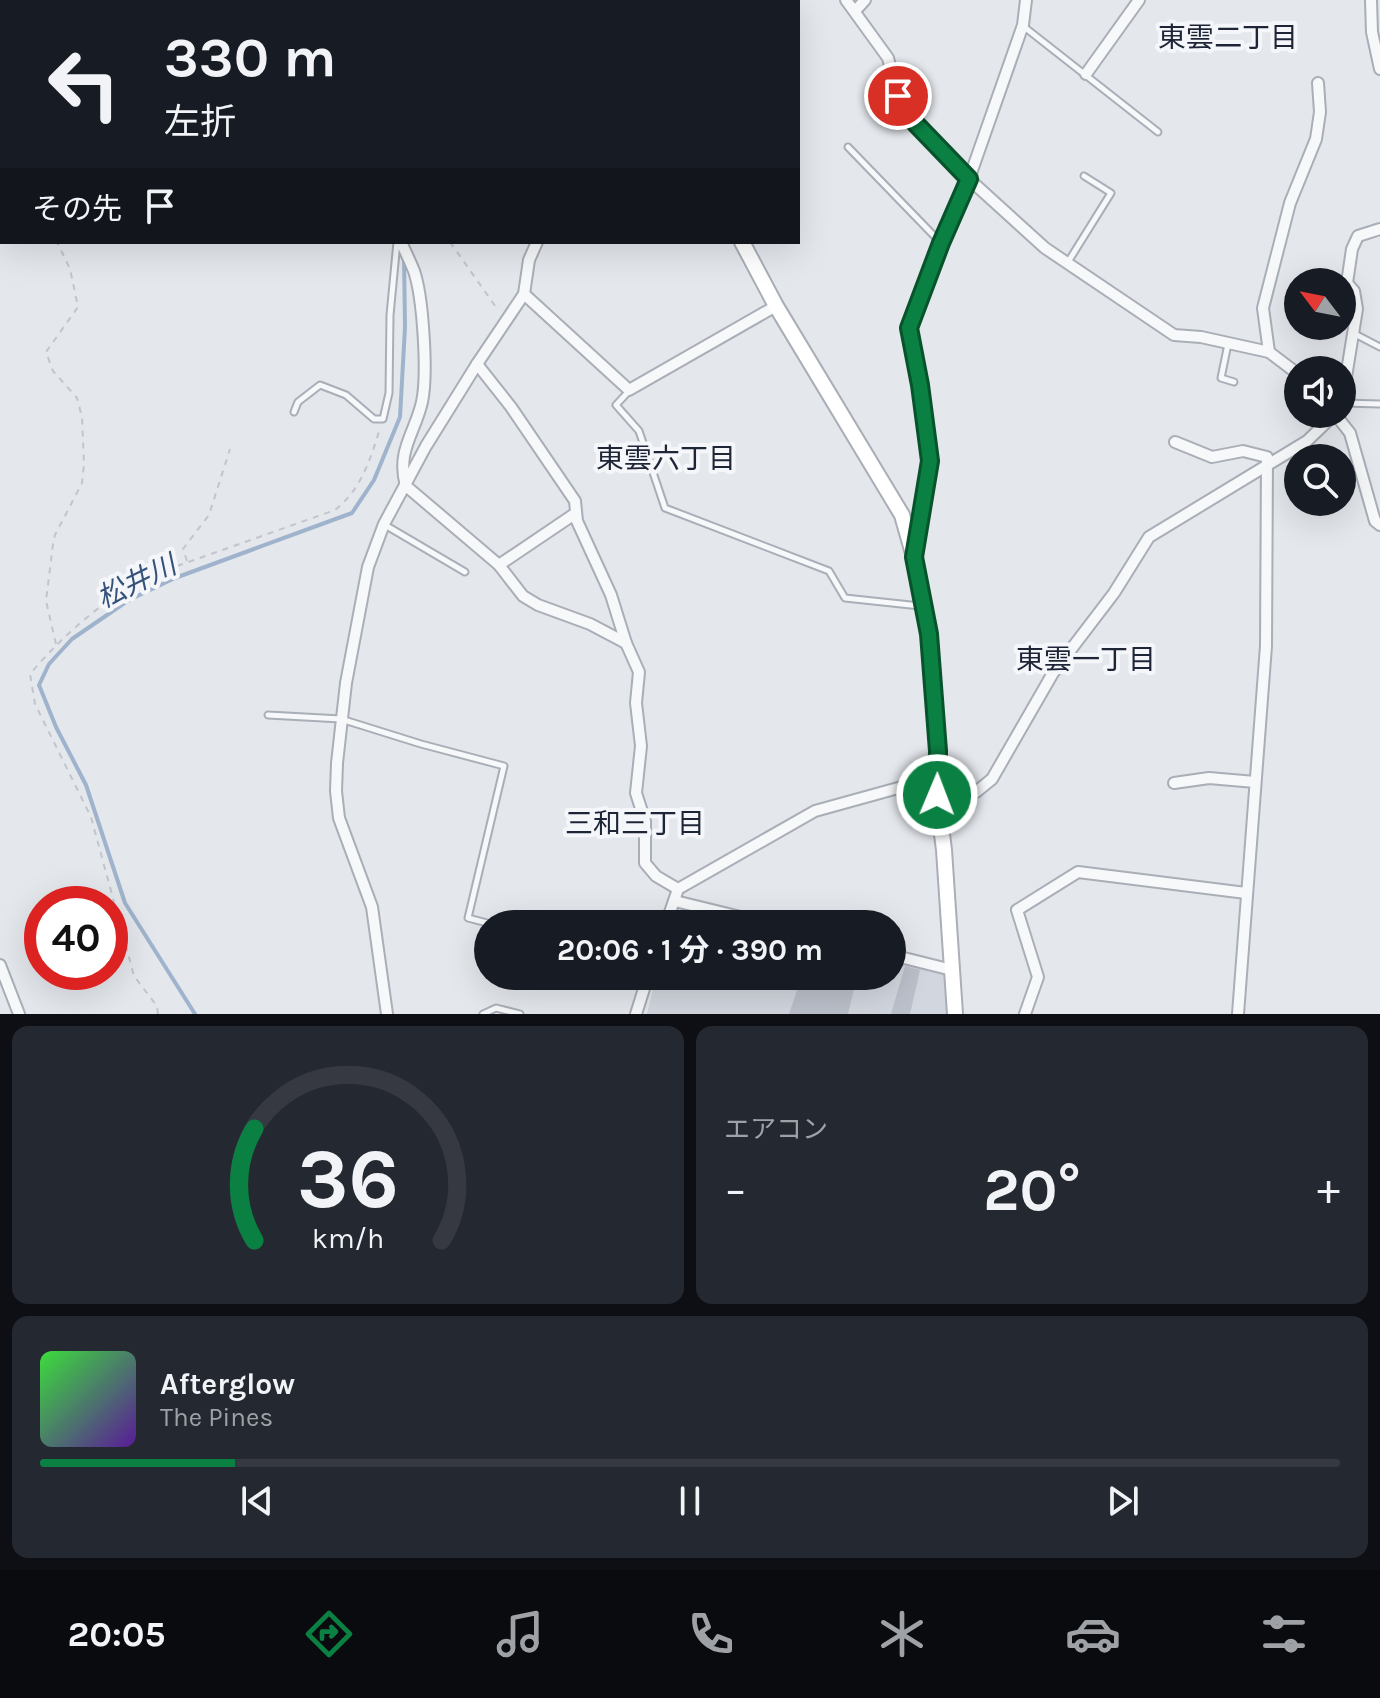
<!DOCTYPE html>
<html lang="ja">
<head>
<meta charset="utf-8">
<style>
  body { margin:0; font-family:Karla,"Noto Sans JP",sans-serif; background:#242831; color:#f1f3f6; height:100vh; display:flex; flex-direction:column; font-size:30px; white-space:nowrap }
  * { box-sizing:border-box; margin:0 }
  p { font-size:26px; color:#9ea1a6 }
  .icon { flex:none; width:44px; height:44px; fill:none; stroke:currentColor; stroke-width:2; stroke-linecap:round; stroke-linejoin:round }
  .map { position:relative; height:1014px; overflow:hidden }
  .sheet { display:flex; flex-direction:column; gap:12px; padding:12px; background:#0d0f14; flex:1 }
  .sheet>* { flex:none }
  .guide { position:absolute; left:0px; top:0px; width:800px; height:244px; box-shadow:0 8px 32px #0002; background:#171b24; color:#f1f3f6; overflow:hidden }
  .needle { width:52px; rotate:302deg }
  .fabs { position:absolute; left:1284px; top:268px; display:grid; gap:16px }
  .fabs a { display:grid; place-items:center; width:72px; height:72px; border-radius:50%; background:#171b24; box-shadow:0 8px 32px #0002; font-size:40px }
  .speed { position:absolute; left:24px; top:886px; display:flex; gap:16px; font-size:40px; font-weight:700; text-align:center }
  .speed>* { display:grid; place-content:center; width:104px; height:104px; border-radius:50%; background:#171b24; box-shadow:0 8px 32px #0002; line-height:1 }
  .speed .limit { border:12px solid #d22; background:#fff; color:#111 }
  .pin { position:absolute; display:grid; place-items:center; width:68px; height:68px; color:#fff; margin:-34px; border:4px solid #fff; border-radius:50%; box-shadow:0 2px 8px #0007 }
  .me { position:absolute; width:88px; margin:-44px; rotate:1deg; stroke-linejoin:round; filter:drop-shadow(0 0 6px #0008) }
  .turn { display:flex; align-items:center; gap:28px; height:168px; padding:0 32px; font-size:36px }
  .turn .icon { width:104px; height:104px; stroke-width:2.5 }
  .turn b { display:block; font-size:56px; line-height:68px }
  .then { display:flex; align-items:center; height:76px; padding:0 32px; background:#0003; gap:16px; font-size:30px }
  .big { font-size:60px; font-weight:700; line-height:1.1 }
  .sheet .tile { flex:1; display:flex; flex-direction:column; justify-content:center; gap:12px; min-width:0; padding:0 28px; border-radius:16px; background:#242831 }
  .sheet .dial { align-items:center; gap:0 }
  .dial svg { height:208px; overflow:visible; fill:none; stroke:#363941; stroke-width:7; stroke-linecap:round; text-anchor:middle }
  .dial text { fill:#f1f3f6; stroke:none }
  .song { display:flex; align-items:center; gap:24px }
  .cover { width:96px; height:96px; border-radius:12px; background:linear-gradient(135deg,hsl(120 70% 55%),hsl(270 70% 35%)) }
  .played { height:8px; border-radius:4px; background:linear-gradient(90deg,#0b8043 15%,#363941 15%) }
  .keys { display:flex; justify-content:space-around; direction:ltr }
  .heat { display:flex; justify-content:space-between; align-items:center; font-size:44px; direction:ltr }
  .sheet .tiles { flex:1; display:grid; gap:12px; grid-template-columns:1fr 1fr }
  .tile:last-child { grid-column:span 2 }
  .trip { position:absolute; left:474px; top:910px; width:432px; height:80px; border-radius:40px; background:#171b24; box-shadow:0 8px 32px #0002; font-weight:700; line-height:80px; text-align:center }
  .tab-bar { display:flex; height:128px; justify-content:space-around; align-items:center; background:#090b0e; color:#9ea1a6 }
  .tab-bar .icon { width:56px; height:56px }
  .tab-bar .selected { color:#0b8043 }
  .tab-bar b { font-size:36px; color:#f1f3f6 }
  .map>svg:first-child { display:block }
</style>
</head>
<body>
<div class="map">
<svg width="1380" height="1014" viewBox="0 0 1380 1014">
  <rect width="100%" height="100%" fill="#e4e7ec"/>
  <g fill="#d2d6de">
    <path d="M672,908L743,924H668Z"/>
    <path d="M892,957L952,970L951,1014H647L656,976H892Z"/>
  </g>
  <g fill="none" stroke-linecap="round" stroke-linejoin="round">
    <g stroke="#9fb4cc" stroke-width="4">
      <path d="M362,0V2"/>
      <path d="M195,1014L125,903L86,785L56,727L39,685L49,664L72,639L129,600L175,578L352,513L374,480L400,417L405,327L404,256"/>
    </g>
  </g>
  <g fill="#bbc0ca">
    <path d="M905,966L920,970L910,1014H891Z"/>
    <path d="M802,976H857L848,1014H789Z"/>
  </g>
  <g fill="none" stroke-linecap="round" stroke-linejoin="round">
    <defs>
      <g id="lane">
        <path d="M530,0L535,2"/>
        <path d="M1023,26L1158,132"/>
        <path d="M848,147L941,243"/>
        <path d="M1068,262L1111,193L1084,176"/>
        <path d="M1353,333L1380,347"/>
        <path d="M1228,344L1221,378L1234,382"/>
        <path d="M629,391L616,405L639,431L665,508L829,571L845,598L920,606"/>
        <path d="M1343,403L1380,404"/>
        <path d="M294,412L298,402L320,385L346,395L374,419H383L389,393L390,315L397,242"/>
        <path d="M385,525L465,572"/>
        <path d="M268,715L341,719L421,744L504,766L468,918L491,924"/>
        <path d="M483,1014L496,1008L520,1014"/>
      </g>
      <g id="street">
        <path d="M103,0L104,2"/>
        <path d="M181,0L182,2"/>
        <path d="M846,0L888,58L898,96L916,124L969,179L1045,248L1174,335L1201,337L1269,352L1298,374"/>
        <path d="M1371,0L1372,32L1380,69"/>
        <path d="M623,2V0"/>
        <path d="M855,11L865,0"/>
        <path d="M1086,74L1139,0"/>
        <path d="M401,242C405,251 410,261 414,271C423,297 428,374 422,402C415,433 396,451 406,486L499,565L523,596L538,605L590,624L626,643"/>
        <path d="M524,294L629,390L776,306"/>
        <path d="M1269,352L1263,308L1290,203L1316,139L1320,112L1318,83"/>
        <path d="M477,364L511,407L575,501L577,521L611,595L626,643L639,672L636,703L641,746L636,793L645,821V863L656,876L678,889"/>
        <path d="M1342,402L1357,309L1354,291L1347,283L1352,249L1358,236L1380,229"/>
        <path d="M1335,414L1350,433L1375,521L1380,525"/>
        <path d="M1175,442L1212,457L1243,451L1267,457L1266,646L1238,1014"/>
        <path d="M914,554L930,461L920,385L909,328L941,243L969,179L1023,25L1026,0"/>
        <path d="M499,565L576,513"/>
        <path d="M1174,783L1209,778L1255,782"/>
        <path d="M937,795L976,792L992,779L1053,673L1114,593L1149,537L1307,441L1335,414"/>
        <path d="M675,901L769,924"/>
        <path d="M666,924L678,889L815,811L909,785L938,771"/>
        <path d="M892,955L952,970"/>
        <path d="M0,965L19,1014"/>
        <path d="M387,1014L372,907L339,818L336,791L337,763L346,683L368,567L384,524L426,446L477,364L524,294L529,260L537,242"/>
        <path d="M636,1014L648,976"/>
        <path d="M1025,1014L1038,977L1017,910L1078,872L1246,893"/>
      </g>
      <g id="secondary">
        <path d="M675,0V2"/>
        <path d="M742,242L776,306L902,515L914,557L929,634L938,751L937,795L944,850L955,1014"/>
      </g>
    </defs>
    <use href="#lane" stroke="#a9aeb7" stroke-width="9"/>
    <use href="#street" stroke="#a9aeb7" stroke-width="14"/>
    <use href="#secondary" stroke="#a9aeb7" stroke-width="18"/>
    <g stroke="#c2c5cb" stroke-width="2" stroke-dasharray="6 6" stroke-linecap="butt">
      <path d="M450,242L498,310"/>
      <path d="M187,561L183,549L209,515L230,449"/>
      <path d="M56,644L46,601L53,544L55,535L82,483L84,464L82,417L77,398L53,371L46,352L78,307L70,269L57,242"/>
      <path d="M158,1014L157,1006L134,976L91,817L35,704L30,674C63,635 106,597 152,575L335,510C361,490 371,458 380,428"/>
    </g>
    <use href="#lane" stroke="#f7f8fa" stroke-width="5"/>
    <use href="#street" stroke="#f7f8fa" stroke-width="10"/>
    <use href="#secondary" stroke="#fff" stroke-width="14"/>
  </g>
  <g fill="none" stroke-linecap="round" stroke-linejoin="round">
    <defs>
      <path id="route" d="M898,96L916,124L969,179L941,243L909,328L920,385L930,461L914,557L929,634L938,751L937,795"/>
    </defs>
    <use href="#route" stroke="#07532c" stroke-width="20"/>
    <use href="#route" stroke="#0b8043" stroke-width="14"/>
  </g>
  <g text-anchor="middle" stroke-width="8" stroke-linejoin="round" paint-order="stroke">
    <g font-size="28" fill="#1d2536" stroke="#f4f6f9">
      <text x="1228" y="47">東雲二丁目</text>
      <text x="666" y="468">東雲六丁目</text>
      <text x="1086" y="669">東雲一丁目</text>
      <text x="635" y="833">三和三丁目</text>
    </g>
    <g font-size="28" font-style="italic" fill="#34527a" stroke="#f4f6f9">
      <text transform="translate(136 581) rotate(-26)" y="10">松井川</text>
    </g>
  </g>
</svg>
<div class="fabs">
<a><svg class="needle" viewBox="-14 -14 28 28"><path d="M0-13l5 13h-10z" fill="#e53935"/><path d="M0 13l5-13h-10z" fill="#9ea1a6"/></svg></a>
<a><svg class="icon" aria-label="sound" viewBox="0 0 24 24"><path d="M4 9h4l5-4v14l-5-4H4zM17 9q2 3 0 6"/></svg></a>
<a><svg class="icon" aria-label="search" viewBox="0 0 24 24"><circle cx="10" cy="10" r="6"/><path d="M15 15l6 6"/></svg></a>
</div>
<div class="speed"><div class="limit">40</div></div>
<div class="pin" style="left:898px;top:96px;background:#d93025"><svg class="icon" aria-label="arrive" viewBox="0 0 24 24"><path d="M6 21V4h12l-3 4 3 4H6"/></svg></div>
<svg class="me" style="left:937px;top:795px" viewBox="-20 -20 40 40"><circle r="17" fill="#0b8043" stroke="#fff" stroke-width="3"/><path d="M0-11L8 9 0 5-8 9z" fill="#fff"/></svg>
<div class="trip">20:06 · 1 分 · 390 m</div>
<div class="guide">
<div class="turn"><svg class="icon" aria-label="left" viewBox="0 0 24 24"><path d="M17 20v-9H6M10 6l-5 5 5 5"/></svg><div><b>330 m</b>左折</div></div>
<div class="then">その先<svg class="icon" aria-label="arrive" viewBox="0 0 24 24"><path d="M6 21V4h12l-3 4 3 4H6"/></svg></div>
</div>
</div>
<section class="sheet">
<div class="tiles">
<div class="tile dial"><svg viewBox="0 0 100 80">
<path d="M14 69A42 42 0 1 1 86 69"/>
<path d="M14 69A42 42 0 0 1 14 26" stroke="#0b8043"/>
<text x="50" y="56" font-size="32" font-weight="700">36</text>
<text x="50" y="72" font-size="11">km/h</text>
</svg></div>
<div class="tile"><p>エアコン</p>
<div class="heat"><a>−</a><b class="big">20°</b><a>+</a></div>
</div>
<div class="tile">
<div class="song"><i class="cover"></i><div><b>Afterglow</b><p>The Pines</p></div></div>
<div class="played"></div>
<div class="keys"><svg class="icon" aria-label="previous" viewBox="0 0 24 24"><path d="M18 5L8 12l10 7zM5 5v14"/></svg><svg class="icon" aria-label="pause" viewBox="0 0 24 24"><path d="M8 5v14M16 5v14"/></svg><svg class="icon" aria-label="next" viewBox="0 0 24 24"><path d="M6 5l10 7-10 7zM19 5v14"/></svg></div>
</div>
</div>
</section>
<nav class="tab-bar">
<b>20:05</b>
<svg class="icon selected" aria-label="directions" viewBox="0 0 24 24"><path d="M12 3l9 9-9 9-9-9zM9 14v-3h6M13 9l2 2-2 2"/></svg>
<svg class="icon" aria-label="music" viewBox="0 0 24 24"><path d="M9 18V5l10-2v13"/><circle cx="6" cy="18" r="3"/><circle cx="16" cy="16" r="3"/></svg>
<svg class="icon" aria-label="phone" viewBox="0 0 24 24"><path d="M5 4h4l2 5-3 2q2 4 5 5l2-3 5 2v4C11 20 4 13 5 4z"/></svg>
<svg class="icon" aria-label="climate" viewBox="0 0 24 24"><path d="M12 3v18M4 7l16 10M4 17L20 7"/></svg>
<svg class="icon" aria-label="car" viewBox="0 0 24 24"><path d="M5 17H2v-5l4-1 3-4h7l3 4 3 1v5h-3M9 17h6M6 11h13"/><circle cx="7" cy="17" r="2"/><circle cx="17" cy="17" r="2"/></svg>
<svg class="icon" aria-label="filters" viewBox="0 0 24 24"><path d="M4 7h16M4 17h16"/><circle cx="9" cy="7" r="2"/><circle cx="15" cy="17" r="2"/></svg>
</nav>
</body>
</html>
